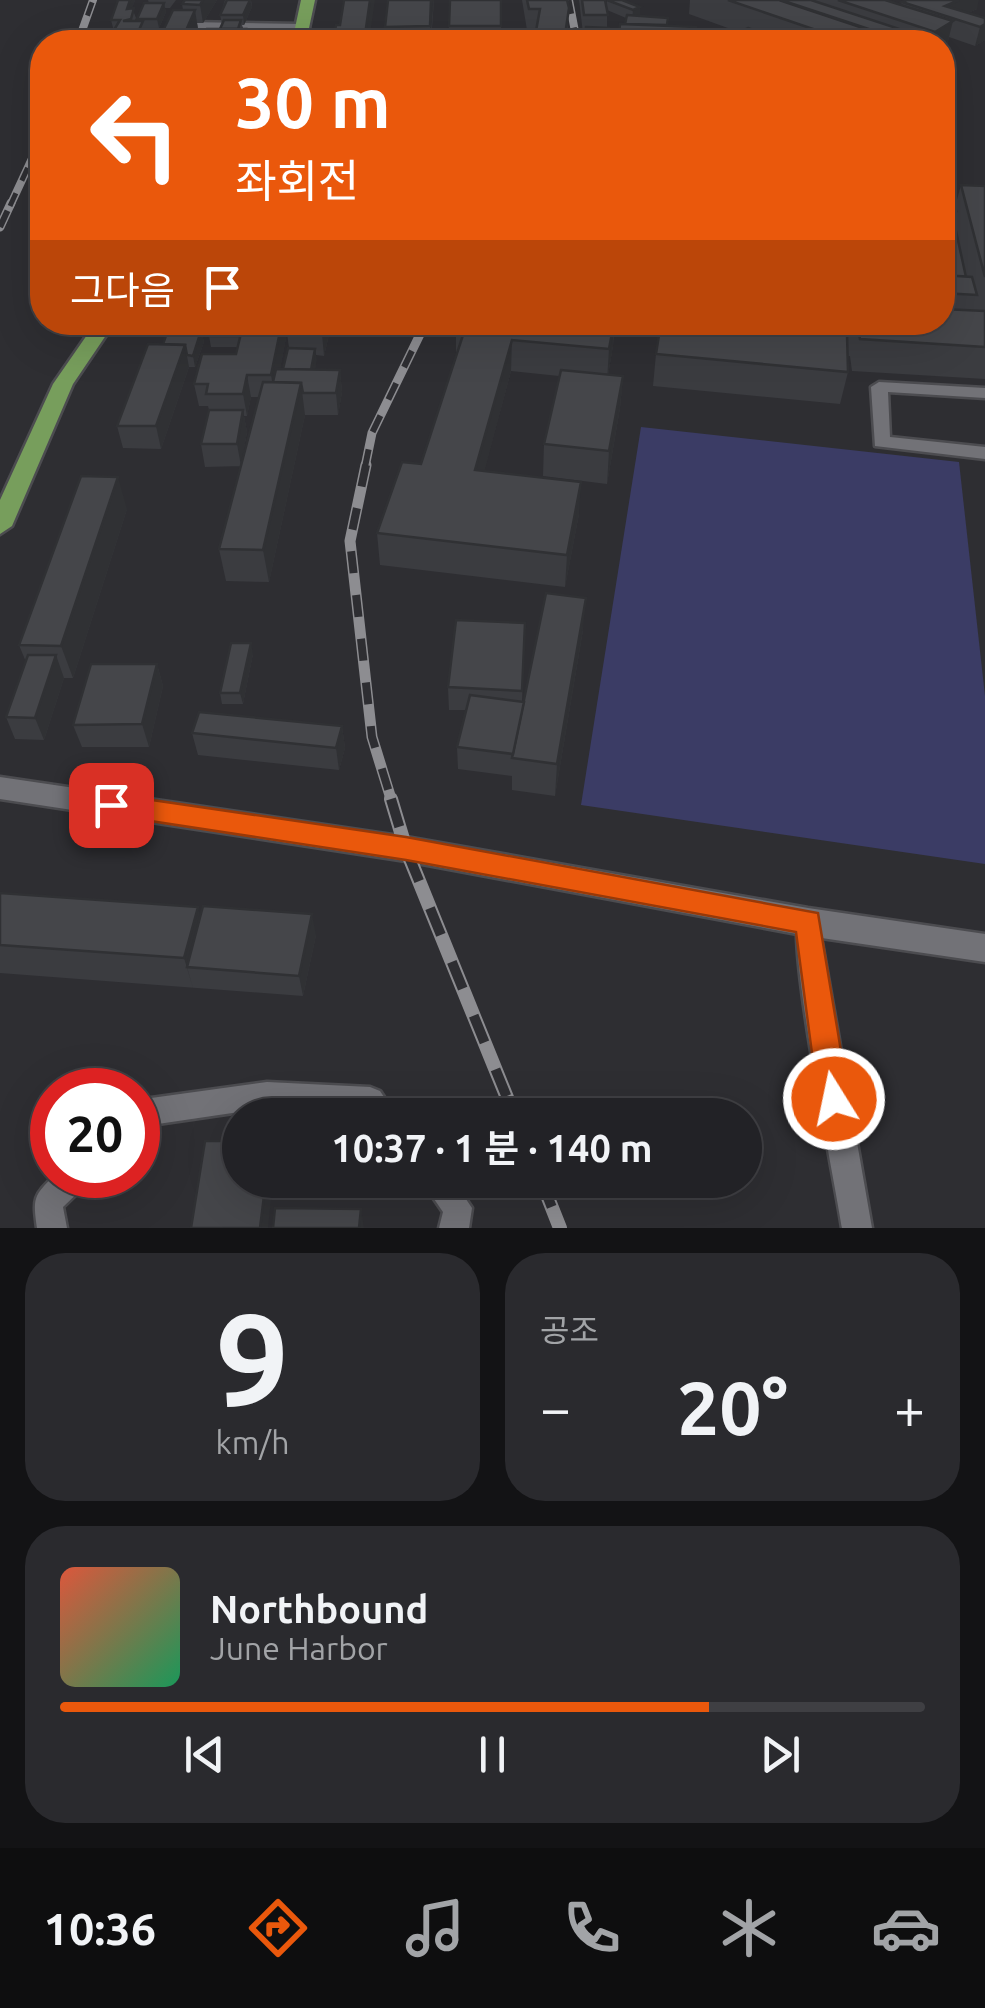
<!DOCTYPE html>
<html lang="ko">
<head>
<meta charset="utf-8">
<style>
  body { margin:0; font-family:Ubuntu,"Noto Sans KR",sans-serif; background:#2a2a2e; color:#f1f3f6; height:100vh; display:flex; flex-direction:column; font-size:38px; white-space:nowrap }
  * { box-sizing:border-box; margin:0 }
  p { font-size:32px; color:#a2a4a7 }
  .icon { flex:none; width:55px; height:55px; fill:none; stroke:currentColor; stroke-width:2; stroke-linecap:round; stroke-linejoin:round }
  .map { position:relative; height:1228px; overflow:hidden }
  .panel { display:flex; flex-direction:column; gap:25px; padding:25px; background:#131315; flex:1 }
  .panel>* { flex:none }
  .top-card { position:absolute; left:30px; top:30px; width:925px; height:305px; border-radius:40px; box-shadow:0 10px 40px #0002,0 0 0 2px #3f3f43; background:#ea580c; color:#fff; overflow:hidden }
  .speed { position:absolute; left:30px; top:1068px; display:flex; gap:20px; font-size:50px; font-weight:700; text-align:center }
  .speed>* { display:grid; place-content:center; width:130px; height:130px; border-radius:50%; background:#222226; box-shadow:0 10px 40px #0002,0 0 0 2px #3f3f43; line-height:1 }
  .speed .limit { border:15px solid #d22; background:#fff; color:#111 }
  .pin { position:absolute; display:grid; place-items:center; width:85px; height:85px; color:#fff; margin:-42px; border-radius:20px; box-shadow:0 5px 15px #0006 }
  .me { position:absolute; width:110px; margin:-55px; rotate:350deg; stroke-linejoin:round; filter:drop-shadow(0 0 8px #0008) }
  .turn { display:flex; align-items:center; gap:35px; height:210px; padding:0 40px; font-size:45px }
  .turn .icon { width:130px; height:130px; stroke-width:2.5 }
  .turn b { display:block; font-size:70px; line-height:85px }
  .then { display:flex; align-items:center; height:95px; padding:0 40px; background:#0003; gap:20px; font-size:38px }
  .big { font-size:75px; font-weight:600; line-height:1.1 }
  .panel .tile { flex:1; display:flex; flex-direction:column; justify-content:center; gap:15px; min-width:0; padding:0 35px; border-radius:40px; background:#2a2a2e }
  .panel .dial { align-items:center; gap:0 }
  .dial b { font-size:130px; line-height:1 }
  .song { display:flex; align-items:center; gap:30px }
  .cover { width:120px; height:120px; border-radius:15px; background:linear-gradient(135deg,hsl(10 70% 55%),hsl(150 70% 35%)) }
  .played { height:10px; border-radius:5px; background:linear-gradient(90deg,#ea580c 75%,#3f3f43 75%) }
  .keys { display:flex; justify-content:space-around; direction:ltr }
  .heat { display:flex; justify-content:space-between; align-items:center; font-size:55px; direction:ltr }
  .panel .tiles { flex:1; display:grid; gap:25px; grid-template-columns:1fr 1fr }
  .tile:last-child { grid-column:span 2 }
  .trip { position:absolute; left:222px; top:1098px; width:540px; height:100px; border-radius:50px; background:#222226; box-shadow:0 10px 40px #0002,0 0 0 2px #3f3f43; font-weight:600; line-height:100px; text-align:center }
  .tabs { display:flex; height:160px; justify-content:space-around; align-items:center; background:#0e0e0f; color:#a2a4a7 }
  .tabs .icon { width:70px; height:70px }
  .tabs .selected { color:#ea580c }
  .tabs b { font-size:45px; color:#f1f3f6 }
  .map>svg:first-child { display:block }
</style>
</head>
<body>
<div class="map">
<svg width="985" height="1228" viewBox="0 0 985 1228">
  <rect width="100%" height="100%" fill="#2e2e32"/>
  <path fill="#3b3c65" d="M641,427L959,462L985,696V864L581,805Z"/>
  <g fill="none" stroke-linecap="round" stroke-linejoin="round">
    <defs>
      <g id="lane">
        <path d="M879,382L985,388V398L888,392L890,437L985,447V459L875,446L871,387Z"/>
        <path d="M808,911L817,914L872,1228H842C835,1181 786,942 799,914Z"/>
        <path d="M267,1082L370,1087L380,1091L396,1115L267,1108L151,1125L138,1132V1102L144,1099Z"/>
        <path d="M55,1175H90L86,1185L63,1207L67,1228H37C33,1198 33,1196 55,1175Z"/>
        <path d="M421,1180H453L472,1208L469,1228H439L443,1212Z"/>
      </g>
      <g id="street">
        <path d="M189,22L302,24L309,28L302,32L184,29V23Z"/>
        <path d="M0,777L406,837L808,908L985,934V962L808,936L406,861L0,799Z"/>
      </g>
      <g id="primary">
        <path d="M301,0H315L306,42H292Z"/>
        <path d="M96,322H115L73,384L12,526L0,534V500L53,384Z"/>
      </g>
    </defs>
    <use href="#lane" stroke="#4c4c50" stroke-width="5"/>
    <use href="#street" stroke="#4c4c50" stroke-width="5"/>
    <use href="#primary" stroke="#4c4c50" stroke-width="5"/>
    <use href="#lane" fill="#727277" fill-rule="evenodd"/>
    <use href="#street" fill="#727277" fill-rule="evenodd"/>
    <use href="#primary" fill="#779e5c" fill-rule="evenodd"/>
    <defs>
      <g id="rail-far3">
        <path d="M569,0L577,42"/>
        <path d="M78,42L93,0"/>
        <path d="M10,206L42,137"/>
      </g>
      <g id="rail-far2">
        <path d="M0,227L11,203"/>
        <path d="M365,467L372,433L426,322"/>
      </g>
      <path id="rail-far1" d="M366,465L350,541L372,737L392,802"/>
      <g id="rail">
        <path d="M391,799L406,849L514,1115"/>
        <path d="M541,1180L560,1228"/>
      </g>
    </defs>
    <use href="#rail-far3" stroke="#8d8d91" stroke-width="8"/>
    <use href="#rail-far2" stroke="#8d8d91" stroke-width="9"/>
    <use href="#rail-far1" stroke="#8d8d91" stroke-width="11"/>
    <use href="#rail" stroke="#8d8d91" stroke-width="14"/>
    <use href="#rail-far3" stroke="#2e2e32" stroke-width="5" stroke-dasharray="14" stroke-linecap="butt"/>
    <use href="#rail-far2" stroke="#2e2e32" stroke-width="6" stroke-dasharray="18" stroke-linecap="butt"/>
    <use href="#rail-far1" stroke="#2e2e32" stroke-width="8" stroke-dasharray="22" stroke-linecap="butt"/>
    <use href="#rail" stroke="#2e2e32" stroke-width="10" stroke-dasharray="29" stroke-linecap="butt"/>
  </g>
  <g fill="#3b3c40">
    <path d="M118,0H135L132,8L136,18L135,21H137V19L149,3L148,0H176L170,8H165L166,12L159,28H145L154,39L152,42H117L118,39H116L111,20Z"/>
    <path d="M185,0H217L203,23H197L198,29L192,42H162L161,35L183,10L182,4Z"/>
    <path d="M225,0H251L252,7L244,25H242L248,42H201L220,29L222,24L220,15Z"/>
    <path d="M434,0L431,42H386L385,27Z"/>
    <path d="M501,0V42H449V26Z"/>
    <path d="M522,0H567L568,35L528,36Z"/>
    <path d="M579,0H606L607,8V0L640,7V16L696,36L695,42H619L620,24H625L626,18L607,10V28L585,42L586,33H583Z"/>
    <path d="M690,0H885L901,5L902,2L977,9L968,13L985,18V40L975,46L949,37L946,49L942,51V42H734L735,34L739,32L689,14Z"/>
    <path d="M961,185L985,186V379L852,371L850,356H848V372L840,404L653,386L656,354L746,325V322H942V190L955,207Z"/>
    <path d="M289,322L280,369H283L289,348L287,333L332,322L324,356L316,355L315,370H340L342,392L338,415H305L269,582L226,581L219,549L259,397H251L247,416H244L247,432L241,466L205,467L201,444L209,410L208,406H199L194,384L236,354L238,347H211L209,336Z"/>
    <path d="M460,322H615L613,346L608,375L623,376L620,408L607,484L543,476L544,444L559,376L511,371L484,471L579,514L565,587L380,565L377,533L421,464L456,355V334Z"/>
    <path d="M201,331L204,342L195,367H189L161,449L123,448L117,426L163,344Z"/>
    <path d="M127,509L73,678H64L44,740L15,739L6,717L26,662L19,645Z"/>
    <path d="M525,623L522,702H524L583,630L555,796L512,790V776L458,769L457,747L466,710H449L448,687Z"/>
    <path d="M253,654L243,704H222L220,693Z"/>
    <path d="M157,664L163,686L149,747H82L73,725Z"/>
    <path d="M342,726L345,748L339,770L198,755L192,733Z"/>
    <path d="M0,893L200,916L316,935L303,996L0,973Z"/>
  </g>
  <g fill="#303134">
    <path d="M130,0H135L129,18L127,9Z"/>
    <path d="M203,0H217L203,23L200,5Z"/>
    <path d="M250,0L252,7L244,25L243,15Z"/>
    <path d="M370,0H375L369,42H364Z"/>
    <path d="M431,0H434L430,42V26Z"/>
    <path d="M959,0H979L977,9L954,19L945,6Z"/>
    <path d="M164,3L166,12L159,28L157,19Z"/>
    <path d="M640,7V16L632,20L633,10Z"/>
    <path d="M195,10L198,29L192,42H185L184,35Z"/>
    <path d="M953,21L946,49L942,51V42H928L933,40L935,32Z"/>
    <path d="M985,24V40L975,46L980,27Z"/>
    <path d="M152,30L154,39L152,42H146Z"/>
    <path d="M282,322H289L276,392H274L271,375Z"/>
    <path d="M324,322H332L324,356L322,334Z"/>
    <path d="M614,322L613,346L607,381L609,349Z"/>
    <path d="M201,331L204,342L195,367L193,356Z"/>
    <path d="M512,340L511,371L476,503L475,470Z"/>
    <path d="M185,345L189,367L161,449L156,426Z"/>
    <path d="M315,349L317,360L311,386L310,375Z"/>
    <path d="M340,370L342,392L338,415L336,393Z"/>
    <path d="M247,375L251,397L247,416L243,394Z"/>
    <path d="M623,376L620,408L607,484L609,451Z"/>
    <path d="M301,383L305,415L269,582L263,550Z"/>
    <path d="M243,410L247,432L241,466L237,444Z"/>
    <path d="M118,477L127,509L73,678L61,646Z"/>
    <path d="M581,482L579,514L565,587L567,555Z"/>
    <path d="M586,598L583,630L555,796L557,764Z"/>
    <path d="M251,643L253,654L243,704L240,693Z"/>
    <path d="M56,655L64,678L44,740L35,718Z"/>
    <path d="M157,664L163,686L149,747L142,724Z"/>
    <path d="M342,726L345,748L339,770L336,748Z"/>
    <path d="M198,907L207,938L187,967L193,988L184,958Z"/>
    <path d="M312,914L316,935L303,996L299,976Z"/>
    <path d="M266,1180H273L268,1228H260Z"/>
    <path d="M361,1209L364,1228H359Z"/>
  </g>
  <g fill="#45464a" stroke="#303134" stroke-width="2.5">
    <path d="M118,0H130L127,9L134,8L131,19L123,21H143L139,30H152L146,42H117L123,30H114L120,20H111Z"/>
    <path d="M185,0H203L200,5L182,4Z"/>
    <path d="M227,0H250L243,15H220Z"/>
    <path d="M344,0H370L364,42H333L336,25H340Z"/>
    <path d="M388,0H431L430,26L385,27Z"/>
    <path d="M450,0H501V26H449Z"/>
    <path d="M527,0H567L569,8L564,42H534L540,9H529Z"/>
    <path d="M582,0H605L608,15H584Z"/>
    <path d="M607,0H622L640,7L633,10Z"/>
    <path d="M728,0H779L905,42H851Z"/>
    <path d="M781,0H811L933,40L928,42H908Z"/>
    <path d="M838,0H885L953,21L935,32Z"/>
    <path d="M907,0H959L945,6L985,18V24L980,27L902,2Z"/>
    <path d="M144,3H164L157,19H137Z"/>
    <path d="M173,10H195L184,35H161Z"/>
    <path d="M627,15L668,18L667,25L625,24Z"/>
    <path d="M224,20H241L238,29H220Z"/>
    <path d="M620,24L696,27V36L619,33Z"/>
    <path d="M586,27L609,28V38L587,37L585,41Z"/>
    <path d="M748,28L785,42H757L735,34Z"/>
    <path d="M207,29H246L244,36L235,35L232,42H201Z"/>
    <path d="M587,37L616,38L615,42H586Z"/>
    <path d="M961,185L985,186V277Z"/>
    <path d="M942,190L952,191L956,211L942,210Z"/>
    <path d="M942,221L954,222L966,277L942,275Z"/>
    <path d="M942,275L972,277L977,295L942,293Z"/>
    <path d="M942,309L985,311V347L860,339L857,322H942Z"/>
    <path d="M212,322H259L258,325H243L241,336H209Z"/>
    <path d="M259,322H282L271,375H247L243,394H206L208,384H194L202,354H236L243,325H258Z"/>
    <path d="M290,322H324L322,334L287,333Z"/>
    <path d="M460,322H614L609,349L512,340L475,470L581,482L567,555L377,533L402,462L421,464L463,335L456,334Z"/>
    <path d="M661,322H720L847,334L848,372L656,354Z"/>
    <path d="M747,322H853L855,334L747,324Z"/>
    <path d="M168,330L201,331L193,356L187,355L185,345L163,344Z"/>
    <path d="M148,344L185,345L156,426H117Z"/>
    <path d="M288,348L315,349L311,370L283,369Z"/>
    <path d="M276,369L340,370L336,393H303L301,383L273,382Z"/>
    <path d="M561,370L623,376L609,451L544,444Z"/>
    <path d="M263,382L301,383L263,550L219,549Z"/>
    <path d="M209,410H243L237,444H201Z"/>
    <path d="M81,476L118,477L61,646L19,645Z"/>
    <path d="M546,593L586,598L557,764L512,758Z"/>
    <path d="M456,620L525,623L522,691L448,687Z"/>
    <path d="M231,643H251L240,693H220Z"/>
    <path d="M28,655H56L35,718L6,717Z"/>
    <path d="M91,664H157L142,724L73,725Z"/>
    <path d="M470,695L524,702L513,754L457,747Z"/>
    <path d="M199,712L342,726L336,748L192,733Z"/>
    <path d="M0,893L198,907L184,958L0,945Z"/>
    <path d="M203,906L312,914L299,976L187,967Z"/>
    <path d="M205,1141H240V1180H266L260,1228H191Z"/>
    <path d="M275,1208L361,1209L359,1228H273Z"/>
  </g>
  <path fill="#ea580c" stroke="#983908" stroke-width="2.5" d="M111,794L406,837L818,913L849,1099L845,1109L834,1114L823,1109L818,1099L796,932L406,860L111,815L98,805Z"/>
</svg>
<div class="speed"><div class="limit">20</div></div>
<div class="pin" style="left:111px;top:805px;background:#d93025"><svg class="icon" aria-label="arrive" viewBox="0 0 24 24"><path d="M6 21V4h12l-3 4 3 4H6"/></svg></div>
<svg class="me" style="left:834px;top:1099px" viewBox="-20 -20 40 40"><circle r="17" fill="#ea580c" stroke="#fff" stroke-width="3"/><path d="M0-11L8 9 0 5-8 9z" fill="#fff"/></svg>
<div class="trip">10:37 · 1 분 · 140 m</div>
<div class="top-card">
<div class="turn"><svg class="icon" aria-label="left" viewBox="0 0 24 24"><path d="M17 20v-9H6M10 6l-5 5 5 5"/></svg><div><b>30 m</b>좌회전</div></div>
<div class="then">그다음<svg class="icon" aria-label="arrive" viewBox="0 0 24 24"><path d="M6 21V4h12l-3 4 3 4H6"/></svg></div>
</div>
</div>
<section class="panel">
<div class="tiles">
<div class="tile dial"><b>9</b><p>km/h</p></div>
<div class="tile"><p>공조</p>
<div class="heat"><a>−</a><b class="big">20°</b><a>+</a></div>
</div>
<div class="tile">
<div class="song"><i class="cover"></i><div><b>Northbound</b><p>June Harbor</p></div></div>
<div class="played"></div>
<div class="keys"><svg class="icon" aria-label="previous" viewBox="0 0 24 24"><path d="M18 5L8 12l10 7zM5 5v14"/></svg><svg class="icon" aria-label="pause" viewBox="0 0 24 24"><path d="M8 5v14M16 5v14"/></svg><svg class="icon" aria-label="next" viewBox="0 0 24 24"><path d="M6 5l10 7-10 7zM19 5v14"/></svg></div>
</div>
</div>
</section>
<nav class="tabs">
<b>10:36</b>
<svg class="icon selected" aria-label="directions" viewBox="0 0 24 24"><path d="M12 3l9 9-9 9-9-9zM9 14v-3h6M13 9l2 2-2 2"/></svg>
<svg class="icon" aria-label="music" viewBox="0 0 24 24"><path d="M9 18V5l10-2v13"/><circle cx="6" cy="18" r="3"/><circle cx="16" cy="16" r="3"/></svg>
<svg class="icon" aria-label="phone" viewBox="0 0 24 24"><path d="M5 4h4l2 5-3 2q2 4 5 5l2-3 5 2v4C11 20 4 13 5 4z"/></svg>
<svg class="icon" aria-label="climate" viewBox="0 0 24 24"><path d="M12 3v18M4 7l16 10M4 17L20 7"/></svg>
<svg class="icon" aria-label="car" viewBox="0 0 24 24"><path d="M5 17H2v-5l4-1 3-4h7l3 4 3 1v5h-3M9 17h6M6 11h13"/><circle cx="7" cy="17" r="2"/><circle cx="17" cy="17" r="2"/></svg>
</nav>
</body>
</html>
